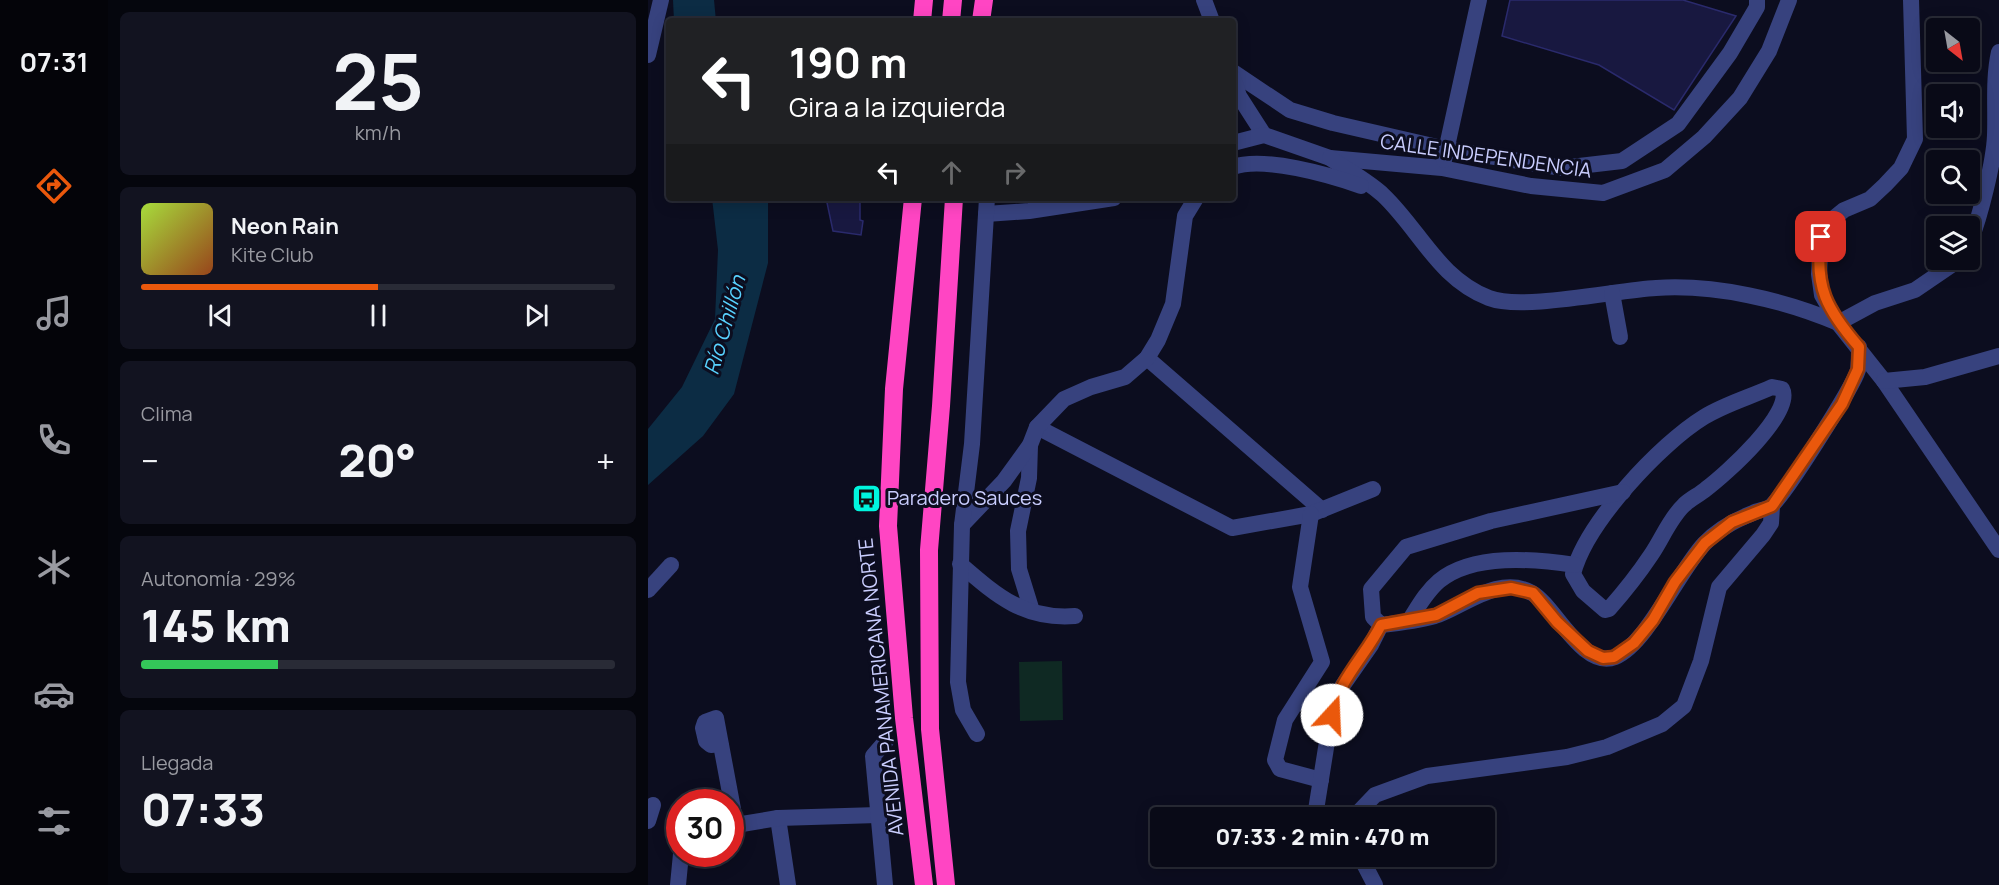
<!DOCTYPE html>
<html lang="es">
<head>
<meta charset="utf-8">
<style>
  body { margin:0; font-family:Manrope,sans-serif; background:#121320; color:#f1f3f6; height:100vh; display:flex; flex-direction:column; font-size:22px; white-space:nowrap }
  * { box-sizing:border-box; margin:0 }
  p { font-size:20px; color:#999aa1 }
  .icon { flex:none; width:33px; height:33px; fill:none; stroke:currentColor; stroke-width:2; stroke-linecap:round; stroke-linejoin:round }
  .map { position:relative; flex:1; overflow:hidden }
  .sheet { display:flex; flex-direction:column; gap:12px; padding:12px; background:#05060d; width:540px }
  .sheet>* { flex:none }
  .banner { position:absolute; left:18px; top:18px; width:570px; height:183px; border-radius:6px; box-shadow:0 3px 15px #0003,0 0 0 2px #292b36; background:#202124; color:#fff; overflow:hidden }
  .needle { width:39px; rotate:149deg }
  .buttons { position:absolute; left:1278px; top:18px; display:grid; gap:12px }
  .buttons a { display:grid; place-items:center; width:54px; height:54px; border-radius:6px; background:#090a17; box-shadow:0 3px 15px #0003,0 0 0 2px #292b36; font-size:30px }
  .speed { position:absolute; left:18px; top:789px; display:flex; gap:12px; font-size:30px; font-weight:700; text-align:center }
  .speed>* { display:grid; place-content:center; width:78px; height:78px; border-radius:50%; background:#090a17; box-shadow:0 3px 15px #0003,0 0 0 2px #292b36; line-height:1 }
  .speed .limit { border:9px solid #d22; background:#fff; color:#111 }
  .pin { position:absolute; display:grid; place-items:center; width:51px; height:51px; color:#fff; margin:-26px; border-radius:12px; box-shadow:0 3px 9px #0006 }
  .me { position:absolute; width:66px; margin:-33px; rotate:20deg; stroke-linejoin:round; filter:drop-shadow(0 0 4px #0008) }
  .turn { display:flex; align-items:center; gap:21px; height:126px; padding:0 24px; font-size:27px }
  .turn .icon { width:78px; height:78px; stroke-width:2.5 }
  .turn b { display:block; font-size:42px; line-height:51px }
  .lanes { display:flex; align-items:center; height:57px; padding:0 24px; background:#0003; justify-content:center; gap:30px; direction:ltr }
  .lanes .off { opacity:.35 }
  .big { font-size:45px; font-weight:800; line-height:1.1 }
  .sheet .card { flex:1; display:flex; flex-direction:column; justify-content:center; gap:9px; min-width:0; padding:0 21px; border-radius:9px; background:#121320 }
  .sheet .dial { align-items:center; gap:0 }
  .dial b { font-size:78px; line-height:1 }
  .song { display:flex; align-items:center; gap:18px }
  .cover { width:72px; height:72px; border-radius:9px; background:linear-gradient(135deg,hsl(80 70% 55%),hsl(20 70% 35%)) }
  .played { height:6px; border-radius:3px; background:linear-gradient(90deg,#ea580c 50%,#292b36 50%) }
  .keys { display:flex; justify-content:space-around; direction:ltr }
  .heat { display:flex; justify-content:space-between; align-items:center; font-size:33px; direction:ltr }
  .charge { height:9px; border-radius:4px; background:linear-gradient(90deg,#34c759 29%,#292b36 0) }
  .trip { position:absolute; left:502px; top:807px; width:345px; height:60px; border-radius:6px; background:#090a17; box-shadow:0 3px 15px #0003,0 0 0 2px #292b36; font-weight:800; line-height:60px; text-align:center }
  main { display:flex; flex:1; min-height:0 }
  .dock { display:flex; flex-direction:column; width:108px; justify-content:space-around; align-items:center; background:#040409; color:#999aa1 }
  .dock .icon { width:42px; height:42px }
  .dock .selected { color:#ea580c }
  .dock b { font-size:27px; color:#f1f3f6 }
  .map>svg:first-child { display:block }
</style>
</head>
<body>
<main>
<nav class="dock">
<b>07:31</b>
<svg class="icon selected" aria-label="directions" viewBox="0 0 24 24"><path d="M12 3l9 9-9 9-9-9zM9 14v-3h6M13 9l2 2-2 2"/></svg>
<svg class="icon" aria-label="music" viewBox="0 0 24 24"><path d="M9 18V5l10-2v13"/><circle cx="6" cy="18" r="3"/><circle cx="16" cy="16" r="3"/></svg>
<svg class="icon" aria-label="phone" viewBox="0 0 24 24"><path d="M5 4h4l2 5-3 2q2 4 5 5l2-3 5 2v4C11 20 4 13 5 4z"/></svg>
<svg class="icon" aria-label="climate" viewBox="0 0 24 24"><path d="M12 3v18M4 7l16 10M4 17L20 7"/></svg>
<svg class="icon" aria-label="car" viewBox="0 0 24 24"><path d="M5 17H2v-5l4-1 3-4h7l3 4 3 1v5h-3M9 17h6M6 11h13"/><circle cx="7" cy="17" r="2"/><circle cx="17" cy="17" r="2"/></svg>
<svg class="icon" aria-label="filters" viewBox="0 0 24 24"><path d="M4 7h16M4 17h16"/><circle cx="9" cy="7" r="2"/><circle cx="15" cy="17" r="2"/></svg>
</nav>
<section class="sheet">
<div class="card dial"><b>25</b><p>km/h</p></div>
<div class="card">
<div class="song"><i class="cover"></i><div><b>Neon Rain</b><p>Kite Club</p></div></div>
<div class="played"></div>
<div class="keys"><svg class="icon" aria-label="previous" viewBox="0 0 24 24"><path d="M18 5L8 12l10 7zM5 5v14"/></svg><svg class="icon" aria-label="pause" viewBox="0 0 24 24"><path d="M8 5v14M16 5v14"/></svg><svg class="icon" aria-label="next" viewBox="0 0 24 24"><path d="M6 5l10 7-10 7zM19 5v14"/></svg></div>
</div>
<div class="card"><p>Clima</p>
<div class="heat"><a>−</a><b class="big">20°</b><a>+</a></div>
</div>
<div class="card"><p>Autonomía · 29%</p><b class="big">145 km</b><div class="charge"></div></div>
<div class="card"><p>Llegada</p><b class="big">07:33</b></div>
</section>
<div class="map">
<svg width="1351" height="885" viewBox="0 0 1351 885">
  <rect width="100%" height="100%" fill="#0c0d1f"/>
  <path fill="#0f2923" d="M414,661L415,720L372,721L371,662Z"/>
  <g fill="#0c2c44">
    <path d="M25,0H66L68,21H26Z"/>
    <path d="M64,198H120V263L86,394L55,436L0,485V429L34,387L67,319L70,250Z"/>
  </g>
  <g fill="#181840" stroke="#2a2a6c" stroke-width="1.5">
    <path d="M862,0H1035L1088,16L1026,110L951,65L854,36Z"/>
    <path d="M178,198H212V220L215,221L213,235L185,231Z"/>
  </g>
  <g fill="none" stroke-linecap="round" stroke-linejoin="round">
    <g stroke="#37427e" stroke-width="16">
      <path d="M556,0L564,21"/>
      <path d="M1263,0L1267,139L1253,168L1237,185L1222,199L1196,210L1180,223L1173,237L1171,274L1174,295L1190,323L1236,381L1351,550"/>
      <path d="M0,55L13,0"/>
      <path d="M585,72L642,110L685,123L798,149L914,168L974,161L1030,124L1082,53L1109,7V0"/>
      <path d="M585,78L591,96L616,135"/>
      <path d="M585,143L616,135L682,158L794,168L883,186L955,193L1017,170L1056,137L1092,98L1121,51L1141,0"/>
      <path d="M682,158C699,170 720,181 735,195C772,230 790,278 841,298C874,311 969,290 1008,288C1067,284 1136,300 1190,323"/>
      <path d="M796,160L831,0"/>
      <path d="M585,167C616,156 682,175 713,186"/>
      <path d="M338,214L381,211L466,198"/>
      <path d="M1322,242C1332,217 1346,162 1347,135C1348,106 1345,79 1351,52"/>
      <path d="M964,293L972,337"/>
      <path d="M1190,323L1227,303L1267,290L1311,260"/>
      <path d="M499,358L674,510"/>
      <path d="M1236,381L1277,377L1351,356"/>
      <path d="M1124,387L1134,389C1147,412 1077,475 1058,489C1051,495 1042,499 1036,505C1022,518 1014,539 1003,555C991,573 976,592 961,609L957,610L935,591L925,574C938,523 1012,444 1056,417C1077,404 1102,397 1124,387Z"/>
      <path d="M389,427L584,528L663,514L725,489"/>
      <path d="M382,445L381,478L370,531L371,569L384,611"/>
      <path d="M975,492L843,521L758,547L723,589L725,617L733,625C751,623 769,621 787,616C815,607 851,574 884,593C906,605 935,670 967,657C999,644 1030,572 1056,544C1069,530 1087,520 1105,513C1110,510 1117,510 1122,507C1134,500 1205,387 1210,370C1211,363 1211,354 1211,347"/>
      <path d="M663,514L652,587L674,662L637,720L627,760L632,769L673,780"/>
      <path d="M314,525L356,481L382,445L389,427L416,399L443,387L477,377L499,358L510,340L525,304L537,216L548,198"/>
      <path d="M312,564C349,596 376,620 427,616"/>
      <path d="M0,590L23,565"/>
      <path d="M761,621C770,607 778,592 791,581C825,553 887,559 927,565"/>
      <path d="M329,734L315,710L310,682L314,525L324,444L339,198"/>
      <path d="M73,744L63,745L58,741L55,728L57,722L68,718L88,825"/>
      <path d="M668,810L686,698L723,645L733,625"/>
      <path d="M130,818L140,885"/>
      <path d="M705,818L727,795L779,776L919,757L959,747L1014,724L1036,706L1053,661L1071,587L1115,535L1123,523L1124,506"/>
      <path d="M0,821L5,805"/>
      <path d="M82,826L130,818L230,815"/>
      <path d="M712,856L727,885"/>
      <path d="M30,885L33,854"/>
      <path d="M237,885L225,756L238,741"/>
    </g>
    <g stroke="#ff45c3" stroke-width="18">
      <path d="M274,21L276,0"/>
      <path d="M303,21L305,0"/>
      <path d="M333,21L336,0"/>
      <path d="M265,198L246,389L240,526L256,718L276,885"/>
      <path d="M298,885L282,729L281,550L293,406L306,198"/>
    </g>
  </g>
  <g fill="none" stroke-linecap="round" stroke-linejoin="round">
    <defs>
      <path id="route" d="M684,715C689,682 718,655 733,625L788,615L830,593L863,588L885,593L909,622L940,651L955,658L966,657L986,643L1005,620L1027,582L1057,543L1084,522L1124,506L1194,404L1210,369L1211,347C1179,310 1166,287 1173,237"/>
    </defs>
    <use href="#route" stroke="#983908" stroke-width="15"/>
    <use href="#route" stroke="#ea580c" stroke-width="10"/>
  </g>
  <defs>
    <symbol id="bus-square" viewBox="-11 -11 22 22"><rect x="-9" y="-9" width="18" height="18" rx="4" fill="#00f5de" stroke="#0c0d1f"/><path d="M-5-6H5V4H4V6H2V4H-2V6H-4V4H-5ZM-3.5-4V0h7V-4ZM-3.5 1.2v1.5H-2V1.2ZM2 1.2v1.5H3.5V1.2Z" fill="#111"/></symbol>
  </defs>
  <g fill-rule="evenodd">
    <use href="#bus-square" x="202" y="482" width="33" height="33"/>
  </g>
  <g text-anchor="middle" stroke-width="6" stroke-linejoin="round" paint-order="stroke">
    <g font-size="20" fill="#caceff" stroke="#0c0d1f">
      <text transform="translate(838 156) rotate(8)" y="7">CALLE INDEPENDENCIA</text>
      <text transform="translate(233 687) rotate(-96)" y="7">AVENIDA PANAMERICANA NORTE</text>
    </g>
    <g font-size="20" fill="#caceff" stroke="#0c0d1f" text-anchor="start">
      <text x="239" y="505">Paradero Sauces</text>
    </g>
    <g font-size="21" font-style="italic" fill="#58d2ff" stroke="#0c0d1f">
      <text transform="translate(77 325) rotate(-74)" y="7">Río Chillón</text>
    </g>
  </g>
</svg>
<div class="buttons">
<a><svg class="needle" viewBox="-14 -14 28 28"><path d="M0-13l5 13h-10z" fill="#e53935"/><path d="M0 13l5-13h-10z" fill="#999aa1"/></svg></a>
<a><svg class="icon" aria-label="sound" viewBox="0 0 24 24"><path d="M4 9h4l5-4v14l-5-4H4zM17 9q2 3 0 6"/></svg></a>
<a><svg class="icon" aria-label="search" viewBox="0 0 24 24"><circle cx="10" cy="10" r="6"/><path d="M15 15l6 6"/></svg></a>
<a><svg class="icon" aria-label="layers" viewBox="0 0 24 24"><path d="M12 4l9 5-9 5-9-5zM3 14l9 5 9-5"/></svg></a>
</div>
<div class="speed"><div class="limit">30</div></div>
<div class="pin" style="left:1173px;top:237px;background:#d93025"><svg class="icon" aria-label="arrive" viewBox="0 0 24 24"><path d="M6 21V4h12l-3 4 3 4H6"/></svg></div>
<svg class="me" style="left:684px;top:715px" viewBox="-20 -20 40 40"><circle r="19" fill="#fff"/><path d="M0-13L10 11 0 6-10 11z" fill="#ea580c"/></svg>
<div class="trip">07:33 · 2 min · 470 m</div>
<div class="banner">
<div class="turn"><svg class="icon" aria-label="left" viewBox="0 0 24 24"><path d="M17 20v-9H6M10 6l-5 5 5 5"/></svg><div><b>190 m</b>Gira a la izquierda</div></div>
<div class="lanes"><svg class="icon" aria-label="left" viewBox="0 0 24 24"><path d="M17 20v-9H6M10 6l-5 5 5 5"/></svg><svg class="icon off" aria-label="ahead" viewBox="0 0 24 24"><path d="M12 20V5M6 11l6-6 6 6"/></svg><svg class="icon off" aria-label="right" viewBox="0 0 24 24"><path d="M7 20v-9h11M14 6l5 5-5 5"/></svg></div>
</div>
</div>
</main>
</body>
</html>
